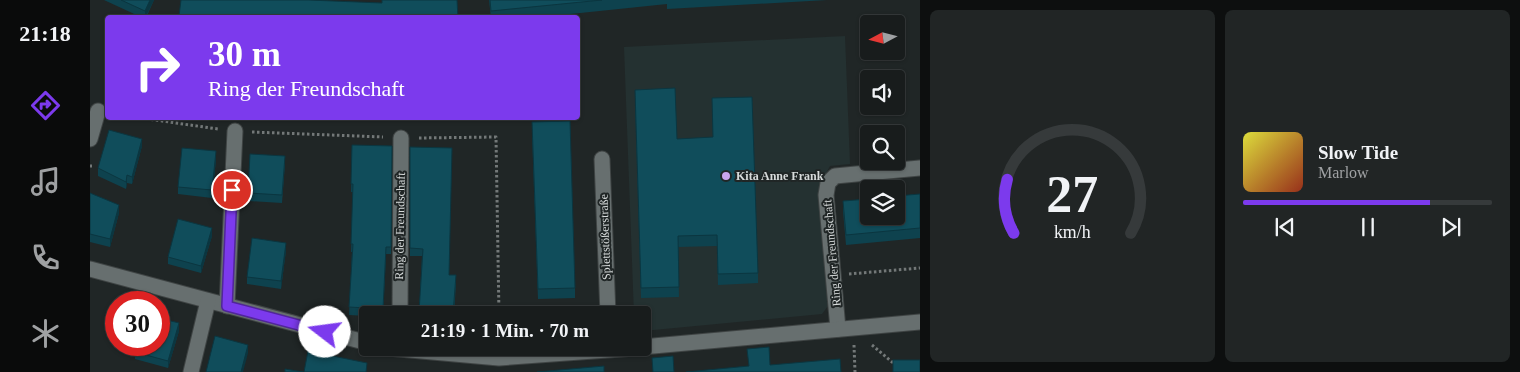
<!DOCTYPE html>
<html lang="de">
<head>
<meta charset="utf-8">
<style>
  body { margin:0; font-family:Georgia,serif; background:#212525; color:#f1f3f6; height:100vh; display:flex; flex-direction:column; font-size:19px; white-space:nowrap }
  * { box-sizing:border-box; margin:0 }
  p { font-size:16px; color:#9fa1a3 }
  .icon { flex:none; width:28px; height:28px; fill:none; stroke:currentColor; stroke-width:2; stroke-linecap:round; stroke-linejoin:round }
  .map { position:relative; flex:1; overflow:hidden }
  .sheet { display:flex; flex-direction:column; gap:10px; padding:10px; background:#0d0f0f; width:600px }
  .sheet>* { flex:none }
  .banner { position:absolute; left:15px; top:15px; width:475px; height:105px; border-radius:5px; box-shadow:0 1px 4px #0004,0 0 0 1px #363a3b; background:#7c3aed; color:#fff; overflow:hidden }
  .needle { width:32px; rotate:263deg }
  .fabs { position:absolute; left:770px; top:15px; display:grid; gap:10px }
  .fabs a { display:grid; place-items:center; width:45px; height:45px; border-radius:5px; background:#181c1c; box-shadow:0 1px 4px #0004,0 0 0 1px #363a3b; font-size:25px }
  .speed { position:absolute; left:15px; top:291px; display:flex; gap:10px; font-size:25px; font-weight:700; text-align:center }
  .speed>* { display:grid; place-content:center; width:65px; height:65px; border-radius:50%; background:#181c1c; box-shadow:0 1px 4px #0004,0 0 0 1px #363a3b; line-height:1 }
  .speed .limit { border:8px solid #d22; background:#fff; color:#111 }
  .pin { position:absolute; display:grid; place-items:center; width:42px; height:42px; color:#fff; margin:-21px; border:2px solid #fff; border-radius:50%; box-shadow:0 1px 5px #0007 }
  .me { position:absolute; width:55px; margin:-28px; rotate:285deg; stroke-linejoin:round; filter:drop-shadow(0 0 4px #0008) }
  .turn { display:flex; align-items:center; gap:18px; height:105px; padding:0 20px; font-size:22px }
  .turn .icon { width:65px; height:65px; stroke-width:2.5 }
  .turn b { display:block; font-size:35px; line-height:42px }
  .sheet .card { flex:1; display:flex; flex-direction:column; justify-content:center; gap:8px; min-width:0; padding:0 18px; border-radius:8px; background:#212525 }
  .sheet .dial { align-items:center; gap:0 }
  .dial svg { height:130px; overflow:visible; fill:none; stroke:#363a3b; stroke-width:7; stroke-linecap:round; text-anchor:middle }
  .dial text { fill:#f1f3f6; stroke:none }
  .song { display:flex; align-items:center; gap:15px }
  .cover { width:60px; height:60px; border-radius:8px; background:linear-gradient(135deg,hsl(60 70% 55%),hsl(10 70% 35%)) }
  .played { height:5px; border-radius:2px; background:linear-gradient(90deg,#7c3aed 75%,#363a3b 75%) }
  .keys { display:flex; justify-content:space-around; direction:ltr }
  .sheet .tiles { flex:1; display:grid; gap:10px; grid-template-columns:repeat(2,1fr) }
  .trip { position:absolute; left:269px; top:306px; width:292px; height:50px; border-radius:5px; background:#181c1c; box-shadow:0 1px 4px #0004,0 0 0 1px #363a3b; font-weight:700; line-height:50px; text-align:center }
  main { display:flex; flex:1; min-height:0 }
  .tab-bar { display:flex; flex-direction:column; width:90px; justify-content:space-around; align-items:center; background:#0a0b0b; color:#9fa1a3 }
  .tab-bar .icon { width:35px; height:35px }
  .tab-bar .active { color:#7c3aed }
  .tab-bar b { font-size:22px; color:#f1f3f6 }
  .map>svg:first-child { display:block }
</style>
</head>
<body>
<main>
<nav class="tab-bar">
<b>21:18</b>
<svg class="icon active" aria-label="directions" viewBox="0 0 24 24"><path d="M12 3l9 9-9 9-9-9zM9 14v-3h6M13 9l2 2-2 2"/></svg>
<svg class="icon" aria-label="music" viewBox="0 0 24 24"><path d="M9 18V5l10-2v13"/><circle cx="6" cy="18" r="3"/><circle cx="16" cy="16" r="3"/></svg>
<svg class="icon" aria-label="phone" viewBox="0 0 24 24"><path d="M5 4h4l2 5-3 2q2 4 5 5l2-3 5 2v4C11 20 4 13 5 4z"/></svg>
<svg class="icon" aria-label="climate" viewBox="0 0 24 24"><path d="M12 3v18M4 7l16 10M4 17L20 7"/></svg>
</nav>
<div class="map">
<svg width="830" height="372" viewBox="0 0 830 372">
  <rect width="100%" height="100%" fill="#202626"/>
  <path fill="#243131" d="M755,36L760,164L740,166L729,186L738,306L732,314L553,331L552,315H544L534,47Z"/>
  <g fill="none" stroke-linecap="round" stroke-linejoin="round">
    <defs>
      <g id="minor">
        <path d="M0,139L8,111"/>
        <path d="M512,159L518,315"/>
        <path d="M0,269L278,343"/>
        <path d="M137,306L145,131"/>
        <path d="M310,315L311,138"/>
        <path d="M748,329L736,195L738,183L745,176L830,168"/>
        <path d="M552,347L830,322"/>
        <path d="M298,348L409,358L545,348"/>
        <path d="M101,372L118,301"/>
      </g>
    </defs>
    <use href="#minor" stroke="#3f4444" stroke-width="17"/>
    <g stroke="#737878" stroke-width="3" stroke-dasharray="2.5 2.5" stroke-linecap="butt">
      <path d="M51,118L128,129"/>
      <path d="M162,132L293,137"/>
      <path d="M329,138L406,137L409,315"/>
      <path d="M0,166H2"/>
      <path d="M759,274L830,268"/>
      <path d="M764,345L765,372"/>
      <path d="M782,345L802,362H807"/>
    </g>
    <use href="#minor" stroke="#676f6f" stroke-width="15"/>
  </g>
  <g fill="#0e424e">
    <path d="M14,0H64L56,18H53Z"/>
    <path d="M399,0H737L577,9V4L442,18H401Z"/>
    <path d="M545,100L587,139L668,273V283L628,285L627,246L588,247L589,297L551,298Z"/>
    <path d="M442,132L485,288V298L448,299Z"/>
    <path d="M262,145L302,146L301,254H296L293,315H278V316L259,315L262,252H261L263,192H261Z"/>
    <path d="M52,146L42,184L37,183L36,189L8,176V168Z"/>
    <path d="M320,147L359,275L366,283L364,315H329L332,256H320Z"/>
    <path d="M126,159L122,198L88,194V187Z"/>
    <path d="M195,164L192,203L158,201V193Z"/>
    <path d="M0,193L29,213L20,247L0,242Z"/>
    <path d="M830,194V238L756,245L753,211V201Z"/>
    <path d="M122,236L111,273L78,264V257Z"/>
    <path d="M196,250L191,289L157,284V277Z"/>
    <path d="M89,331L78,368L45,359V352Z"/>
  </g>
  <g fill="#0b3640">
    <path d="M60,0H64L55,18V11Z"/>
    <path d="M52,139V146L42,184V177Z"/>
    <path d="M126,151V159L122,198V190Z"/>
    <path d="M37,175V183L36,189V182Z"/>
    <path d="M29,205V213L20,247V239Z"/>
    <path d="M122,228V236L111,273V266Z"/>
    <path d="M196,243V250L191,289V281Z"/>
    <path d="M89,323V331L78,368V361Z"/>
    <path d="M158,345V353L153,372H151Z"/>
  </g>
  <g fill="#104d5b" stroke="#0b3640">
    <path d="M31,0H60L55,11Z"/>
    <path d="M91,0H219L292,3V0H367L368,18H104L89,16Z"/>
    <path d="M400,0H512L401,11Z"/>
    <path d="M585,88L587,139L623,137L622,98L662,97L668,273L628,274L627,235L588,236L589,287L551,288L545,90Z"/>
    <path d="M480,121L485,288L448,289L442,122Z"/>
    <path d="M19,130L52,139L42,177L37,175L36,182L8,168Z"/>
    <path d="M262,145L302,146L301,247H296L293,309L259,307L263,244H261L263,184H261Z"/>
    <path d="M320,147L362,148L359,275H366L363,314L329,312L333,249L320,248Z"/>
    <path d="M92,148L126,151L122,190L88,187Z"/>
    <path d="M160,154L195,156L192,195L158,193Z"/>
    <path d="M0,193L29,205L20,239L0,234Z"/>
    <path d="M830,194V228L756,235L753,201L779,199V216H806V196Z"/>
    <path d="M88,219L122,228L111,266L78,257Z"/>
    <path d="M162,238L196,243L191,281L157,277Z"/>
    <path d="M69,318L89,323L78,361L45,352L47,345H69Z"/>
    <path d="M125,336L158,345L151,372H116Z"/>
    <path d="M679,347L680,365L750,359L751,372H596L659,366L657,349Z"/>
    <path d="M218,351L277,363L276,372H214Z"/>
    <path d="M583,356L584,372H563L562,358Z"/>
    <rect x="803" y="360" width="27" height="12"/>
    <path d="M514,366V372H447Z"/>
    <path d="M195,369L213,372H195Z"/>
  </g>
  <g fill="none" stroke-linecap="round" stroke-linejoin="round">
    <defs>
      <path id="route" d="M142,190L137,306L235,332"/>
    </defs>
    <use href="#route" stroke="#51269a" stroke-width="12"/>
    <use href="#route" stroke="#7c3aed" stroke-width="9"/>
  </g>
  <circle fill="#c9a5ee" stroke="#202626" stroke-width="2" cx="636" cy="176" r="5"/>
  <g text-anchor="middle" stroke-width="4" stroke-linejoin="round" paint-order="stroke">
    <g font-size="12" font-weight="bold" fill="#d7dbdb" stroke="#202626" text-anchor="start">
      <text x="646" y="180">Kita Anne Frank</text>
    </g>
    <g font-size="12" fill="#d7dbdb" stroke="#202626">
      <text transform="translate(310 226) rotate(-89)" y="4">Ring der Freundschaft</text>
      <text transform="translate(515 237) rotate(-92)" y="4">Splettstößerstraße</text>
      <text transform="translate(742 253) rotate(-95)" y="4">Ring der Freundschaft</text>
    </g>
  </g>
</svg>
<div class="fabs">
<a><svg class="needle" viewBox="-14 -14 28 28"><path d="M0-13l5 13h-10z" fill="#e53935"/><path d="M0 13l5-13h-10z" fill="#9fa1a3"/></svg></a>
<a><svg class="icon" aria-label="sound" viewBox="0 0 24 24"><path d="M4 9h4l5-4v14l-5-4H4zM17 9q2 3 0 6"/></svg></a>
<a><svg class="icon" aria-label="search" viewBox="0 0 24 24"><circle cx="10" cy="10" r="6"/><path d="M15 15l6 6"/></svg></a>
<a><svg class="icon" aria-label="layers" viewBox="0 0 24 24"><path d="M12 4l9 5-9 5-9-5zM3 14l9 5 9-5"/></svg></a>
</div>
<div class="speed"><div class="limit">30</div></div>
<div class="pin" style="left:142px;top:190px;background:#d93025"><svg class="icon" aria-label="arrive" viewBox="0 0 24 24"><path d="M6 21V4h12l-3 4 3 4H6"/></svg></div>
<svg class="me" style="left:235px;top:332px" viewBox="-20 -20 40 40"><circle r="19" fill="#fff"/><path d="M0-13L10 11 0 6-10 11z" fill="#7c3aed"/></svg>
<div class="trip">21:19 · 1 Min. · 70 m</div>
<div class="banner">
<div class="turn"><svg class="icon" aria-label="right" viewBox="0 0 24 24"><path d="M7 20v-9h11M14 6l5 5-5 5"/></svg><div><b>30 m</b>Ring der Freundschaft</div></div>
</div>
</div>
<section class="sheet">
<div class="tiles">
<div class="card dial"><svg viewBox="0 0 100 80">
<path d="M14 69A42 42 0 1 1 86 69"/>
<path d="M14 69A42 42 0 0 1 10 36" stroke="#7c3aed"/>
<text x="50" y="56" font-size="32" font-weight="700">27</text>
<text x="50" y="72" font-size="11">km/h</text>
</svg></div>
<div class="card">
<div class="song"><i class="cover"></i><div><b>Slow Tide</b><p>Marlow</p></div></div>
<div class="played"></div>
<div class="keys"><svg class="icon" aria-label="previous" viewBox="0 0 24 24"><path d="M18 5L8 12l10 7zM5 5v14"/></svg><svg class="icon" aria-label="pause" viewBox="0 0 24 24"><path d="M8 5v14M16 5v14"/></svg><svg class="icon" aria-label="next" viewBox="0 0 24 24"><path d="M6 5l10 7-10 7zM19 5v14"/></svg></div>
</div>
</div>
</section>
</main>
</body>
</html>
